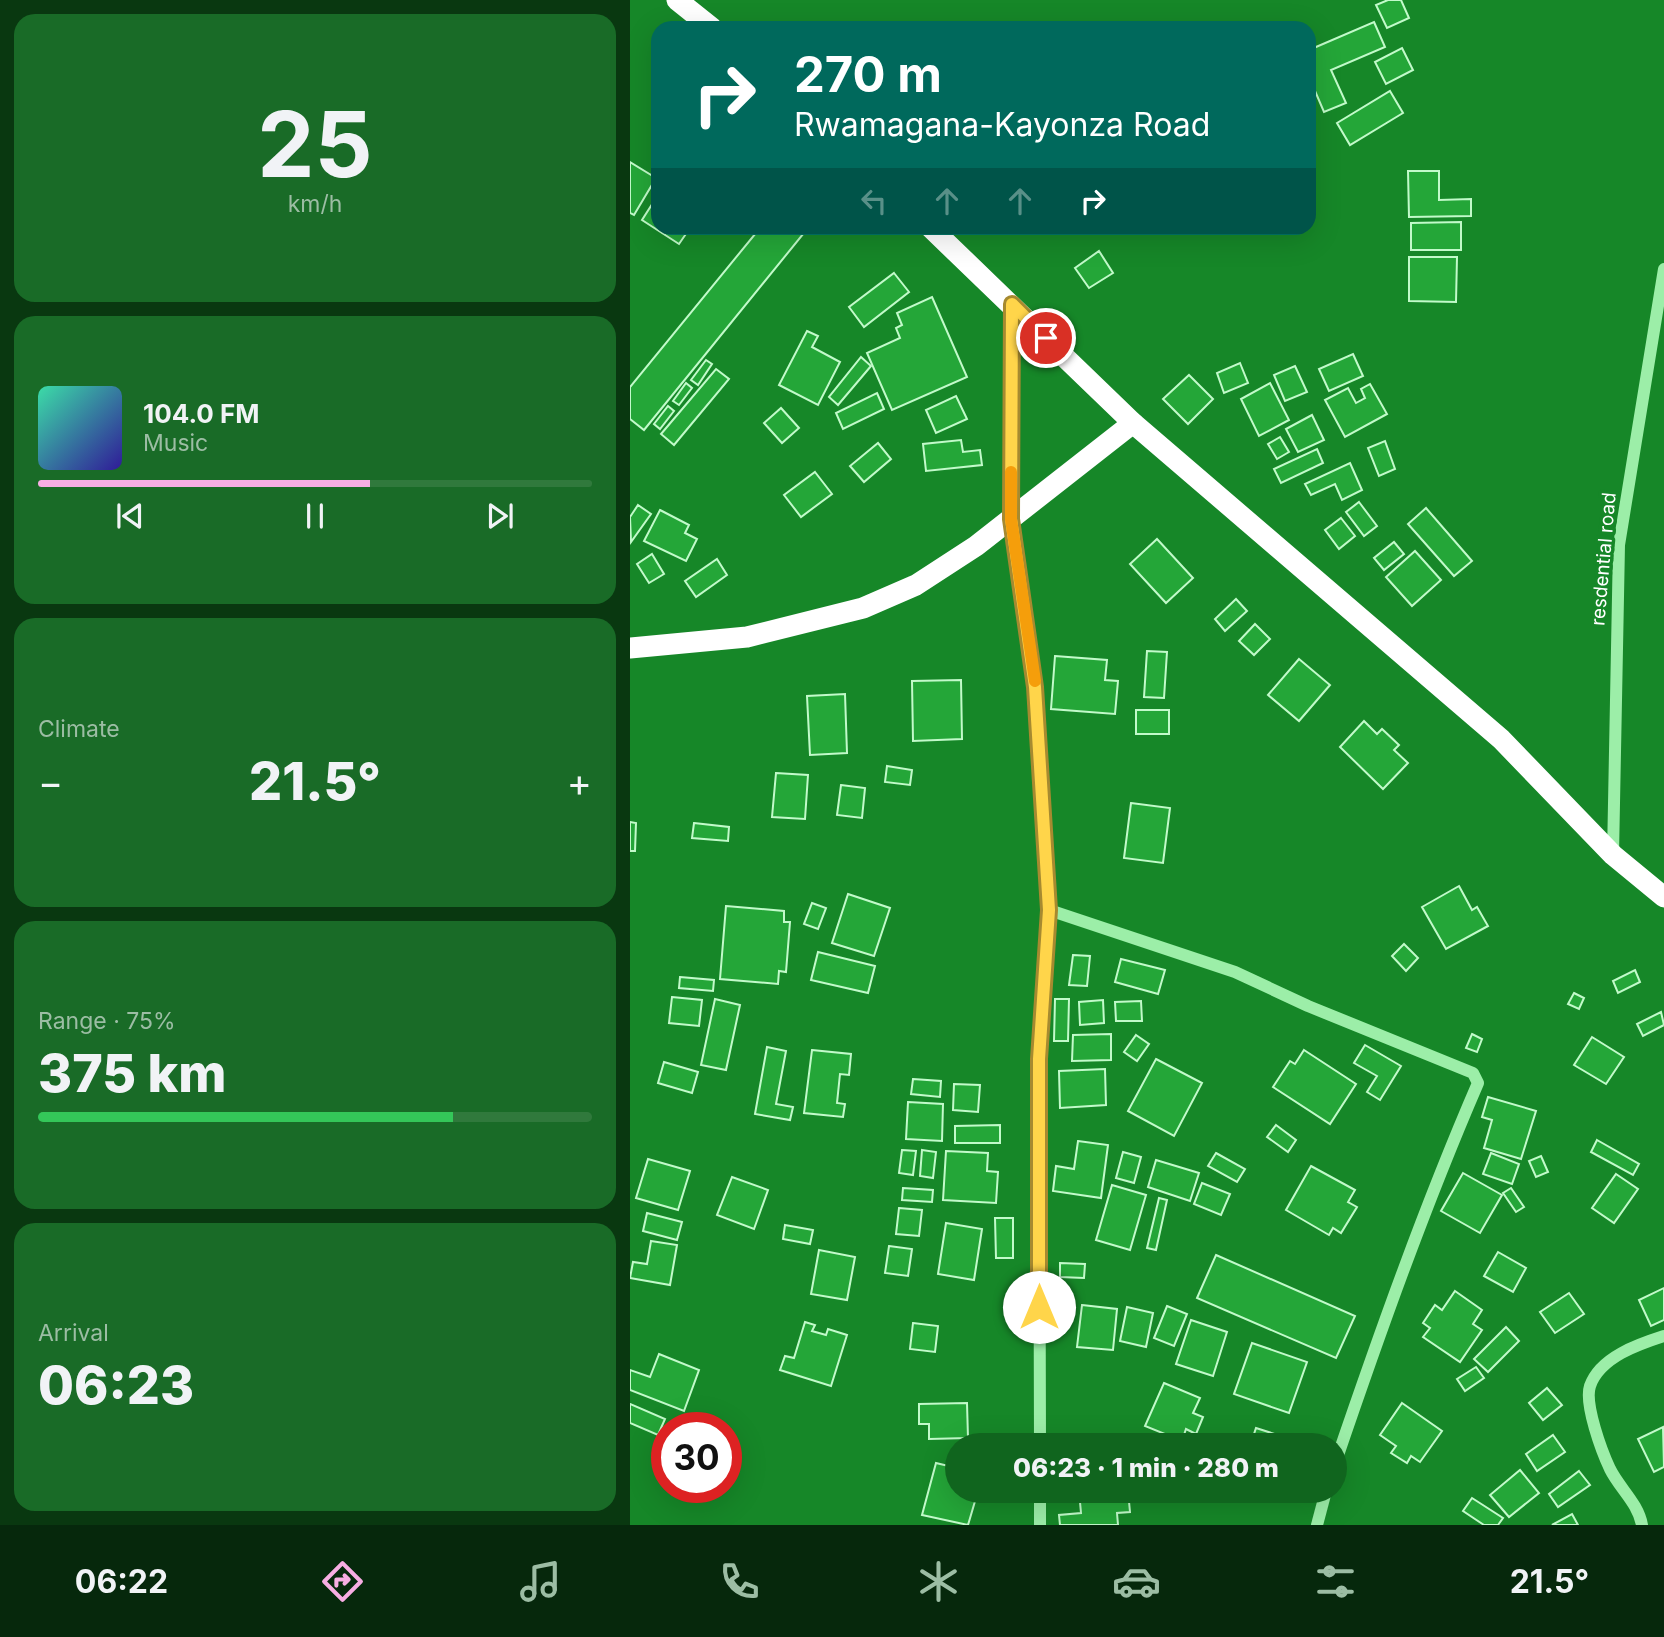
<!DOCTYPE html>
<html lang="en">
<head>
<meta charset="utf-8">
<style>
  body { margin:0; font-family:Inter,sans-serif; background:#196b27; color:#f1f3f6; height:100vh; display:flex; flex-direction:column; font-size:26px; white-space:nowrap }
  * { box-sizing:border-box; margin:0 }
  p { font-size:23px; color:#9cbda4 }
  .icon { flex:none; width:38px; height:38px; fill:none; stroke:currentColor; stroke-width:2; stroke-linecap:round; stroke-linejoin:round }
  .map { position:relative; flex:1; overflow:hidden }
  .drawer { display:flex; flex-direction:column; gap:14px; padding:14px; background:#093810; width:630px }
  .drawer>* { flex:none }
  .hud { position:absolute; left:21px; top:21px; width:665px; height:214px; border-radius:21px; box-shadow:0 7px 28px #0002; background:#00695c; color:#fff; overflow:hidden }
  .speed { position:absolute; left:21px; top:1412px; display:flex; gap:14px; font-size:35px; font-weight:700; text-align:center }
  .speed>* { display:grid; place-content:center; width:91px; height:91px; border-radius:50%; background:#10651e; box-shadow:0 7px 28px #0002; line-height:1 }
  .speed .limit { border:10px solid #d22; background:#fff; color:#111 }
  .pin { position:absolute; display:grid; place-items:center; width:60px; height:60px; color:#fff; margin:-30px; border:4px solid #fff; border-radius:50%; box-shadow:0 2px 7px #0007 }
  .me { position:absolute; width:77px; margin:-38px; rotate:0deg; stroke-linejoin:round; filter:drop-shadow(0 0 5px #0008) }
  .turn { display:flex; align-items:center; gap:24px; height:147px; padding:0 28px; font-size:32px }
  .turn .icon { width:91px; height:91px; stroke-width:2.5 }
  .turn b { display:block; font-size:49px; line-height:60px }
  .lanes { display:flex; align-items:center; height:66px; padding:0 28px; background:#0003; justify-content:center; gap:35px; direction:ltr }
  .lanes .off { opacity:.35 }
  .big { font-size:52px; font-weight:800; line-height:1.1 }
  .drawer .tile { flex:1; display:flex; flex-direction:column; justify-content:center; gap:10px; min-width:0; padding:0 24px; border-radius:21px; background:#196b27 }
  .drawer .dial { align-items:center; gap:0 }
  .dial b { font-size:91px; line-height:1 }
  .song { display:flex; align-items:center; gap:21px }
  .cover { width:84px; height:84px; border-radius:10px; background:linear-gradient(135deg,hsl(160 70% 55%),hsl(250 70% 35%)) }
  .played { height:7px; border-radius:4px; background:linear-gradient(90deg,#f7aee3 60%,#30793c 60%) }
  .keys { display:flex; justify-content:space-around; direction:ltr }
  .heat { display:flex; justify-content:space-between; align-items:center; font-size:38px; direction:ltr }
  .charge { height:10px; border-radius:5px; background:linear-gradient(90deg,#34c759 75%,#30793c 0) }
  .trip { position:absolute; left:315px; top:1433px; width:402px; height:70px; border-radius:35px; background:#10651e; box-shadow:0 7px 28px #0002; font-weight:800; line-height:70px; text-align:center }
  .dock { display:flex; height:112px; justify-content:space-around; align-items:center; background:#06280c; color:#9cbda4 }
  .dock .icon { width:49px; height:49px }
  .dock .current { color:#f7aee3 }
  .dock b { font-size:32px; color:#f1f3f6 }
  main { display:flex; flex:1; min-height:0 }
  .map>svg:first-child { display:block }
</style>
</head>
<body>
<main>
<section class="drawer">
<div class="tile dial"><b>25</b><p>km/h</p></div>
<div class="tile">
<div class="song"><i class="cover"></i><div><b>104.0 FM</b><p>Music</p></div></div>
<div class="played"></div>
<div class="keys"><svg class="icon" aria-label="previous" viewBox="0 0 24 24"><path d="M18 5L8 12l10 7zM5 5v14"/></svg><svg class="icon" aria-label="pause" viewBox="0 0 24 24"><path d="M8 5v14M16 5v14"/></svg><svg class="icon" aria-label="next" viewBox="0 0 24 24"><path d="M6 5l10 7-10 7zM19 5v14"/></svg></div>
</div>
<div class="tile"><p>Climate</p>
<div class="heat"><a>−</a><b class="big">21.5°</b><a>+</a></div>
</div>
<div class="tile"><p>Range · 75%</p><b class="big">375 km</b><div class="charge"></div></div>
<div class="tile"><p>Arrival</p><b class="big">06:23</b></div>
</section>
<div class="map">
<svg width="1034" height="1525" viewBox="0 0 1034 1525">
  <rect width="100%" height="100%" fill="#168728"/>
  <g fill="#24a638" stroke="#c2faca" stroke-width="2">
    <path d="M758,0H771L779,18L757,28L746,5Z"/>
    <path d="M744,22L755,47L701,70L716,103L694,112L679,77V50Z"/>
    <path d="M772,48L783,70L756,84L745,62Z"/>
    <path d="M760,91L773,113L720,145L707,123Z"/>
    <path d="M0,162L26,178L4,215L0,213Z"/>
    <path d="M778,171H809V200L841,199V216L779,217Z"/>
    <path d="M28,195V228H60L49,244L12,220Z"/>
    <path d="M831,222V250H781V223Z"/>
    <path d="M130,228H178L14,430L0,419V387Z"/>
    <path d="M469,251L483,273L459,288L445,268Z"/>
    <path d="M779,257H827L826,302L779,301Z"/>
    <path d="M264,273L279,292L234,327L219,307Z"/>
    <path d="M302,297L337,377L262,410L237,353L270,338L266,328L272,325L267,313Z"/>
    <path d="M177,331L188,336L182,347L210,362L188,405L149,385Z"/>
    <path d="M723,354L733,376L699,391L689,369Z"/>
    <path d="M231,357L241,366L208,405L199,397Z"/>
    <path d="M76,360L82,364L68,385L61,380Z"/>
    <path d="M610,363L618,383L594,393L587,373Z"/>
    <path d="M665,366L677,392L655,401L644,375Z"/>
    <path d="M86,369L99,379L44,445L31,434Z"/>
    <path d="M559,375L583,399L558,424L533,399Z"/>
    <path d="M56,383L62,388L49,405L43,401Z"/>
    <path d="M640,383L659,420L629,436L611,399Z"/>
    <path d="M740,384L757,414L715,437L695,400L718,388L726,403L735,398L731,389Z"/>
    <path d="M247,393L254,409L213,429L206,413Z"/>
    <path d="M326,396L337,419L306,433L296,410Z"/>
    <path d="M38,406L44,411L30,429L24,424Z"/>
    <path d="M151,408L169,428L152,443L134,423Z"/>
    <path d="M682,415L694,440L668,452L656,429Z"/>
    <path d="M650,437L659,452L647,459L638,444Z"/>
    <path d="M331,440L333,452L350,450L352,465L296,471L293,444Z"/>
    <path d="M755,441L765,469L749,476L738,448Z"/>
    <path d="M248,443L261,459L234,482L220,466Z"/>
    <path d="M687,449L693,463L651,483L644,469Z"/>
    <path d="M720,463L732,490L712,500L705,484L681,495L675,484Z"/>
    <path d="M185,472L202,494L171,517L154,495Z"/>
    <path d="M729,502L747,526L734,536L716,512Z"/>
    <path d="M8,505L21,514L1,542L0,517Z"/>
    <path d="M796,508L842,561L824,576L778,524Z"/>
    <path d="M30,510L59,525L55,533L67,539L56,561L14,541Z"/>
    <path d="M711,518L725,536L709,549L695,530Z"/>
    <path d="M527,539L563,578L536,603L500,564Z"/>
    <path d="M764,542L774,554L754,570L744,558Z"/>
    <path d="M785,551L811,580L782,606L756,577Z"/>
    <path d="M22,554L34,574L19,583L7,564Z"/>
    <path d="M87,559L97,575L66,597L55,581Z"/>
    <path d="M606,599L617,611L595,631L585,619Z"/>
    <path d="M625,624L640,639L624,655L609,641Z"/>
    <path d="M517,651L537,652L534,698L514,697Z"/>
    <path d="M425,656L477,660L475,680L488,681L485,714L421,709Z"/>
    <path d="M669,659L700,685L669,721L638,695Z"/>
    <path d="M331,680L332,739L283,741L282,681Z"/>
    <path d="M215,694L217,753L180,755L177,696Z"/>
    <rect x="506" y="710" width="33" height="24"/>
    <path d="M734,721L747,734L752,729L769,745L764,750L778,763L753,789L710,747Z"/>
    <path d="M257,766L282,770L280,785L255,782Z"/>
    <path d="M146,773L178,775L175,819L142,817Z"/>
    <path d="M211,785L235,788L232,818L207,815Z"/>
    <path d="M501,803L540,808L533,863L494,858Z"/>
    <path d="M0,822L6,823L5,851H0Z"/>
    <path d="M64,823L99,827L98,841L62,838Z"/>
    <path d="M829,886L842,910L847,907L858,926L816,949L792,907Z"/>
    <path d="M218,894L260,908L244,956L202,943Z"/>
    <path d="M182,903L196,908L188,929L174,924Z"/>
    <path d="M96,906L154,911V922H160L156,972L149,971L148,984L90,979Z"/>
    <path d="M774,944L788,958L776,971L762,956Z"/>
    <path d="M188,952L245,966L238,993L181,980Z"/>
    <path d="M443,955L460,956L457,986L439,985Z"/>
    <path d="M491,959L535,970L528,994L485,982Z"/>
    <path d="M1005,970L1010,982L988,993L983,981Z"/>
    <path d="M50,977L84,980L83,991L49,988Z"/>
    <path d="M944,993L954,998L949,1009L938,1004Z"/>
    <path d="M42,997L72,1000L69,1026L39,1023Z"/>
    <path d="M85,999L110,1005L96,1070L71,1065Z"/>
    <path d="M425,999H439L438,1041H424Z"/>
    <path d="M473,1000L474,1023L450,1025L449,1002Z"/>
    <path d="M511,1001L512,1021H486L485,1002Z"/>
    <path d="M1031,1012L1034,1025L1013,1036L1007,1024Z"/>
    <path d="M481,1034V1060L442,1061L443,1035Z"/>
    <path d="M842,1034L852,1039L847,1052L836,1048Z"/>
    <path d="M506,1035L519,1044L507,1061L494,1052Z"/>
    <path d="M962,1037L994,1057L976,1084L944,1065Z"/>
    <path d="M735,1045L771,1066L750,1100L737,1092L747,1076L724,1063Z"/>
    <path d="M137,1047L156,1051L146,1104L163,1107L160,1120L125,1114Z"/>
    <path d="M182,1050L221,1054L219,1075L210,1074L207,1103L215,1104L213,1117L174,1113Z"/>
    <path d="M674,1050L726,1084L700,1124L643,1087L660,1061L665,1064Z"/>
    <path d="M526,1059L572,1083L544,1136L498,1111Z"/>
    <path d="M34,1062L68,1072L62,1093L28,1083Z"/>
    <path d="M475,1069L476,1105L430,1108L429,1071Z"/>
    <path d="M283,1079L311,1081L310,1097L281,1094Z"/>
    <path d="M324,1084L350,1085L348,1112L323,1110Z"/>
    <path d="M858,1097L906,1111L891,1159L854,1148L862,1120L852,1117Z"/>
    <path d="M278,1102L313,1104L312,1141L276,1139Z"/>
    <path d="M370,1125V1143H325V1126Z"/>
    <path d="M646,1125L666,1140L658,1152L637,1137Z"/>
    <path d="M967,1140L1009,1164L1003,1175L961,1152Z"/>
    <path d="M448,1141L478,1145L471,1198L423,1191L426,1166L444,1169Z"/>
    <path d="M272,1150L286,1151L283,1175L269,1173Z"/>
    <path d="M292,1150L306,1152L303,1178L290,1176Z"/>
    <path d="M316,1151L358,1153L357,1171L368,1172L366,1203L313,1200Z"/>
    <path d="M493,1152L511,1157L504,1183L486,1178Z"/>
    <path d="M586,1153L615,1169L607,1182L578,1166Z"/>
    <path d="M861,1153L889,1164L882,1184L853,1174Z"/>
    <path d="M911,1156L918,1172L906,1177L899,1161Z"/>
    <path d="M18,1159L60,1171L48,1210L6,1198Z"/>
    <path d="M526,1160L569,1173L560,1201L518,1187Z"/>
    <path d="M681,1166L725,1190L718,1202L727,1207L711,1233L703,1228L699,1235L656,1210Z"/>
    <path d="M833,1173L872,1195L850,1233L811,1211Z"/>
    <path d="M986,1174L1008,1189L984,1223L962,1208Z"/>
    <path d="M102,1177L138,1190L124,1229L87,1215Z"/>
    <path d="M572,1183L600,1194L591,1215L564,1204Z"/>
    <path d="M482,1185L516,1195L500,1250L466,1240Z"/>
    <path d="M273,1188L303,1190L302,1202L272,1200Z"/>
    <path d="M881,1188L894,1207L886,1212L873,1193Z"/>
    <path d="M529,1198L537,1200L526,1250L517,1248Z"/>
    <path d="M269,1208L292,1210L289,1236L266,1234Z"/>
    <path d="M17,1213L52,1222L47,1240L13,1231Z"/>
    <path d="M365,1218H383V1258H366Z"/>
    <path d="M316,1223L352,1229L344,1280L308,1274Z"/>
    <path d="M155,1225L183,1230L180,1244L153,1239Z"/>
    <path d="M21,1241L47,1245L40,1285L0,1278L3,1262L17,1264Z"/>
    <path d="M259,1246L282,1249L278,1276L255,1273Z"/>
    <path d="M189,1250L225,1257L217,1300L181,1294Z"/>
    <path d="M868,1252L896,1268L883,1292L854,1276Z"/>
    <path d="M586,1255L725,1316L706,1358L567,1298Z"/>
    <path d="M430,1263L455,1264L454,1278L430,1277Z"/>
    <path d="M1034,1288V1320L1021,1326L1009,1300Z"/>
    <path d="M825,1291L852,1310L843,1324L852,1330L830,1362L793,1337L800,1328L793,1323L805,1305L812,1310Z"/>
    <path d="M939,1293L954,1314L925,1333L910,1312Z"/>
    <path d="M452,1305L487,1309L483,1350L447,1347Z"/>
    <path d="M537,1306L557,1314L544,1346L524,1338Z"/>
    <path d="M497,1307L523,1313L516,1347L490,1341Z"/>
    <path d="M561,1320L597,1332L583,1376L546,1364Z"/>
    <path d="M175,1322L185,1325L182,1331L196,1335L198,1329L217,1335L201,1386L150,1370L155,1356L164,1358Z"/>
    <path d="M283,1323L308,1326L305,1352L280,1349Z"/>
    <path d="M876,1327L889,1341L858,1372L844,1359Z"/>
    <path d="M622,1343L677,1362L659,1413L604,1394Z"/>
    <path d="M29,1354L69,1370L54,1411L0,1390V1370L20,1377Z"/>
    <path d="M846,1367L854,1378L835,1391L827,1379Z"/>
    <path d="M534,1383L570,1398L563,1413L573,1417L566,1434L556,1429L552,1441L515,1426Z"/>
    <path d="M917,1388L932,1405L913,1420L899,1403Z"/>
    <path d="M337,1403L338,1438L299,1439V1424H289V1404Z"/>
    <path d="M772,1403L812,1431L790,1462L781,1456L777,1463L761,1453L766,1446L750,1435Z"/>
    <path d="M0,1404L35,1419L28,1435L0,1423Z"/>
    <path d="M1033,1427L1034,1467L1024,1472L1008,1439Z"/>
    <path d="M626,1428L673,1443V1446H620Z"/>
    <path d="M923,1435L935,1452L907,1471L896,1454Z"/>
    <path d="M306,1463L327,1468V1491H348L338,1525L292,1515Z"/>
    <path d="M890,1470L909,1493L879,1517L860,1495Z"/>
    <path d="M949,1471L960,1485L928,1507L919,1494Z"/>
    <path d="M449,1491H498L500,1512L487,1513L488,1525H430L429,1515L451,1513Z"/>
    <path d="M624,1491H658L655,1500Z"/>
    <path d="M842,1498L873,1518L868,1525H854L833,1511Z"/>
    <path d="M942,1514L948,1525H922Z"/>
  </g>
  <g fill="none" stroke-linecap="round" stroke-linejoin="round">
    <g stroke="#9ceea8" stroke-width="12">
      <path d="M382,305L381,519L405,687L419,910L409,1059L410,1446"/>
      <path d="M983,855L989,545L1034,269"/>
      <path d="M419,910L605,972L678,1006L843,1073L848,1083C794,1208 749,1335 705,1464"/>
      <path d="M410,1491V1525"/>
      <path d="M687,1525L696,1491"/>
      <path d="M1012,1525C1008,1503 990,1489 980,1469C972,1452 954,1404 960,1386C970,1357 1009,1344 1034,1336"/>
    </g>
    <g stroke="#fff" stroke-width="21">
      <path d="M47,0L82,28"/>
      <path d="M301,228L503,423L871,739L983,855L1034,897"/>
      <path d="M0,648L117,637L233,608L286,585L346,546L503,423"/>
    </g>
  </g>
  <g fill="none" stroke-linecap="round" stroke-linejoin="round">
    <defs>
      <path id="route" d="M409,1307V1059L419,910L405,687L381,519L382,304L416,338"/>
    </defs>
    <use href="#route" stroke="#a68a30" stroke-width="18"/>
    <use href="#route" stroke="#ffd54a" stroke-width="12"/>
    <path stroke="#f59e0b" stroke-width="12" d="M381,472V519L405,681"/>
  </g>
  <g text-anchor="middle" stroke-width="7" stroke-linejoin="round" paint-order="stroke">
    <g font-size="19" fill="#fff" stroke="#168728">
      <text transform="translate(973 559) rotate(-85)" y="7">resdential road</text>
    </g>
  </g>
</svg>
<div class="speed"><div class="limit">30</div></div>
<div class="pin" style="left:416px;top:338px;background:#d93025"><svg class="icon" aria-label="arrive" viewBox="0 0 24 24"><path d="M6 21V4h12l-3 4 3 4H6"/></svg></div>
<svg class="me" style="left:409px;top:1307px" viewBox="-20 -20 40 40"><circle r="19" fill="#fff"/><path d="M0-13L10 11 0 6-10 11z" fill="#ffd54a"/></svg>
<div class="trip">06:23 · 1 min · 280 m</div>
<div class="hud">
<div class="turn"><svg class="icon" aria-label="right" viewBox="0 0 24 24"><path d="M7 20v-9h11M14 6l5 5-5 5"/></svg><div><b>270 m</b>Rwamagana-Kayonza Road</div></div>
<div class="lanes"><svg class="icon off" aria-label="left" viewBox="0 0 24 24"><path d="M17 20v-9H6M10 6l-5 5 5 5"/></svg><svg class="icon off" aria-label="ahead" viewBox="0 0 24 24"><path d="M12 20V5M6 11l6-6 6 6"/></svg><svg class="icon off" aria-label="ahead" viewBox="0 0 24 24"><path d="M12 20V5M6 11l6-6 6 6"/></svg><svg class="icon" aria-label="right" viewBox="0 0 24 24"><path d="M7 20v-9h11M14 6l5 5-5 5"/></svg></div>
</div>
</div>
</main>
<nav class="dock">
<b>06:22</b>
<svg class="icon current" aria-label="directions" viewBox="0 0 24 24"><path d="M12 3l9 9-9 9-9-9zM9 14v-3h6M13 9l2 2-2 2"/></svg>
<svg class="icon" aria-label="music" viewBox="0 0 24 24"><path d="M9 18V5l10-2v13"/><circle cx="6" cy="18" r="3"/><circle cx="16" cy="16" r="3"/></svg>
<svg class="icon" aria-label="phone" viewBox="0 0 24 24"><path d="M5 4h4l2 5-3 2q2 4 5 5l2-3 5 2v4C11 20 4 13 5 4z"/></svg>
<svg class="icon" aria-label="climate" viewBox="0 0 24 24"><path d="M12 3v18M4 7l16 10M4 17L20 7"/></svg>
<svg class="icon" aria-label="car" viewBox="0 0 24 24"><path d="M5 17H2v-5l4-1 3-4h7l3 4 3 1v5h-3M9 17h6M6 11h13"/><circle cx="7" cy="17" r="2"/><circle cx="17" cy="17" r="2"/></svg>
<svg class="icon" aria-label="filters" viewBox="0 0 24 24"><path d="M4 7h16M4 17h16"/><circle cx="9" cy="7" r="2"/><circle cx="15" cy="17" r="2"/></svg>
<b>21.5°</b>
</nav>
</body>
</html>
